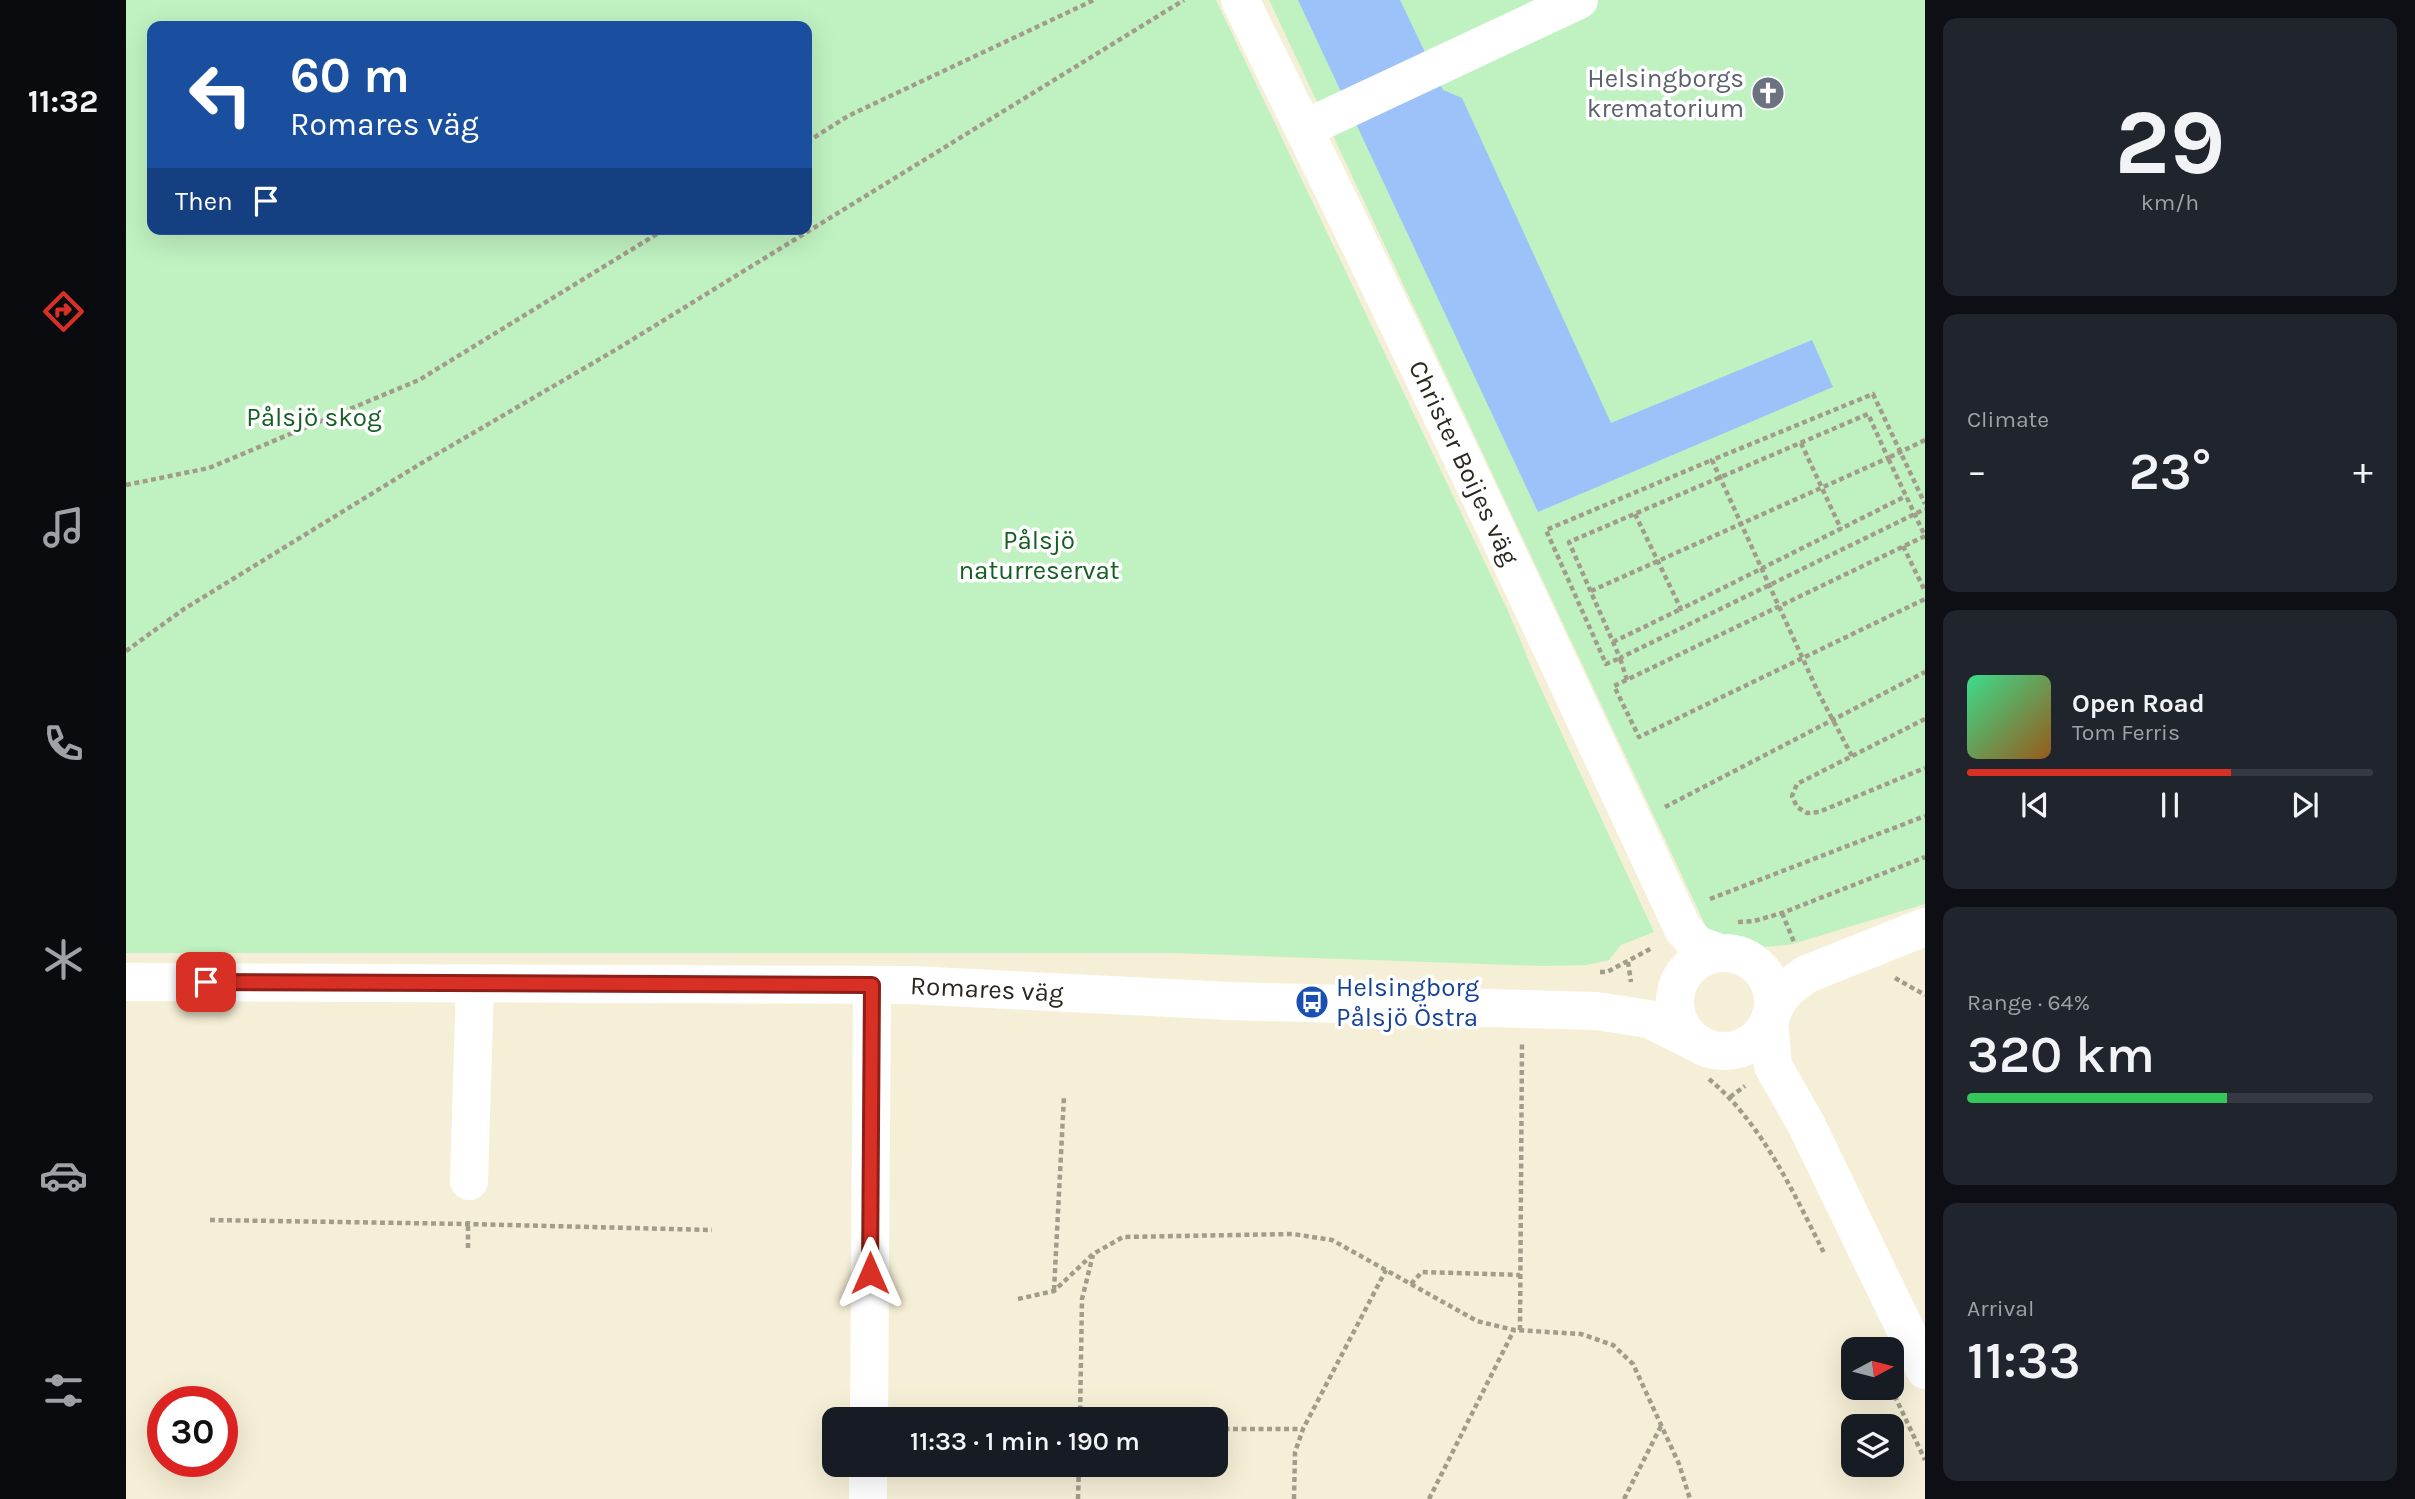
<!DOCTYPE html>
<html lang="en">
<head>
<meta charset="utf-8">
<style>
  body { margin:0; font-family:Karla,sans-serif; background:#20242c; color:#f1f3f6; height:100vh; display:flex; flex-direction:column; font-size:26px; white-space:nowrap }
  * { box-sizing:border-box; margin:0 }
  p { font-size:23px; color:#9ea1a6 }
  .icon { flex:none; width:38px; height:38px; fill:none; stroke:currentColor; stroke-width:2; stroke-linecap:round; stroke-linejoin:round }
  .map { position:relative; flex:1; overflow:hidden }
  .side { display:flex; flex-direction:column; gap:18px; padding:18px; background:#0d0f14; width:490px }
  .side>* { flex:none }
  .top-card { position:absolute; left:21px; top:21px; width:665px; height:214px; border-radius:14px; box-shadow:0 7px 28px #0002; background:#1a4fa0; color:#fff; overflow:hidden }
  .needle { width:46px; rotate:83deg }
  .buttons { position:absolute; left:1715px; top:1337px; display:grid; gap:14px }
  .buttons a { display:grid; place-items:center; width:63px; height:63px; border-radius:14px; background:#171b24; box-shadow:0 7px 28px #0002; font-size:35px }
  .speed { position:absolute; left:21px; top:1386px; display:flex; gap:14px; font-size:35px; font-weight:700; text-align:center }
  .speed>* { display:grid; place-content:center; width:91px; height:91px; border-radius:50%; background:#171b24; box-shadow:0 7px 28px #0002; line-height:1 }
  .speed .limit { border:10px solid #d22; background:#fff; color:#111 }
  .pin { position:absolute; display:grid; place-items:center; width:60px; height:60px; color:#fff; margin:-30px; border-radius:14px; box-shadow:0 4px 10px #0006 }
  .me { position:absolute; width:77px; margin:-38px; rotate:0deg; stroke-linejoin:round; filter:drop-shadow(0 0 5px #0008) }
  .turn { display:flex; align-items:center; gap:24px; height:147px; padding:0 28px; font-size:32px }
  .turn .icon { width:91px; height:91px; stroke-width:2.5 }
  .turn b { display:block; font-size:49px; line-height:60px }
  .then { display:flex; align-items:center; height:66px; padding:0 28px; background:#0003; gap:14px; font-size:26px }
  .big { font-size:52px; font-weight:600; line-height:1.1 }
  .side .widget { flex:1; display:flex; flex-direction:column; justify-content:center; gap:10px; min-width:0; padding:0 24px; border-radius:14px; background:#20242c }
  .side .dial { align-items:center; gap:0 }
  .dial b { font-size:91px; line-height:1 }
  .song { display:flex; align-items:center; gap:21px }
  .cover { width:84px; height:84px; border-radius:10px; background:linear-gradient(135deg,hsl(150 70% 55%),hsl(30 70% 35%)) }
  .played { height:7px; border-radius:4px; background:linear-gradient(90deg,#d93025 65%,#363941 65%) }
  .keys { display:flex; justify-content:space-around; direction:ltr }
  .heat { display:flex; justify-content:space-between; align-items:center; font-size:38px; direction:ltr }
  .charge { height:10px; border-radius:5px; background:linear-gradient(90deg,#34c759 64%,#363941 0) }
  .trip { position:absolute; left:696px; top:1407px; width:406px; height:70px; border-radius:14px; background:#171b24; box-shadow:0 7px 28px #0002; font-weight:600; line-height:70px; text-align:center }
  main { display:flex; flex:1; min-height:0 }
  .menu { display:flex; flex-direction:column; width:126px; justify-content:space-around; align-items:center; background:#090b0e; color:#9ea1a6 }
  .menu .icon { width:49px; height:49px }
  .menu .current { color:#d93025 }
  .menu b { font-size:32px; color:#f1f3f6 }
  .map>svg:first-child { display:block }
</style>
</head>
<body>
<main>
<nav class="menu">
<b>11:32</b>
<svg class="icon current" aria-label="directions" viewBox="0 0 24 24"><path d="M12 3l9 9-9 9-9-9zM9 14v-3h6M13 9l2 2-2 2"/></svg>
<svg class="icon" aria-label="music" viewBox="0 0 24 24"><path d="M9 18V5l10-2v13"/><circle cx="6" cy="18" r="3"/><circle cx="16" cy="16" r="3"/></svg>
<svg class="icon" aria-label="phone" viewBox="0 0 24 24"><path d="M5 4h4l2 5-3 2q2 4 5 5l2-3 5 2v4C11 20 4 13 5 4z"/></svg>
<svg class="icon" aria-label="climate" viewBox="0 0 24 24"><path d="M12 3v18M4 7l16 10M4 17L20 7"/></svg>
<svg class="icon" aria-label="car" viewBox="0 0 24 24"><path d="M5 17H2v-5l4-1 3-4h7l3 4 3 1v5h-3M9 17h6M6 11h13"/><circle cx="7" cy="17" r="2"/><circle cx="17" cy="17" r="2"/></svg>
<svg class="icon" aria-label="filters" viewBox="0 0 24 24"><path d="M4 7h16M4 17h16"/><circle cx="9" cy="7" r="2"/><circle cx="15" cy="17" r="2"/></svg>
</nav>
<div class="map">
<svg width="1799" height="1499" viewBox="0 0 1799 1499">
  <rect width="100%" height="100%" fill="#f6efd7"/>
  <g fill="#bff1c1" fill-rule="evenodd">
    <path d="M0,0H1090L1382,611L1410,678L1528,932L1495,945L1483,960L1461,965L1416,966L1048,953H0ZM681,26V229H26V26Z"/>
    <path d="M1143,0H1799V904L1663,945L1612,949L1584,935Z"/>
  </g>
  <path fill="#9cc2f9" d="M1172,0H1274L1317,90L1336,98L1485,423L1686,340L1707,387L1412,512Z"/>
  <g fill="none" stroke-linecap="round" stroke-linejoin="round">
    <g stroke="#a29d8b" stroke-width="4.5" stroke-dasharray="5 3.5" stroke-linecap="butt">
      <path d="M681,142L722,116L968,0"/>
      <path d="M1799,440L1762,458L1799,536"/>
      <path d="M1675,443L1715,529"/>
      <path d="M0,485L83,468L293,380L539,229"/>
      <path d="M1509,514L1555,609L1780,496"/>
      <path d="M1799,536L1488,686L1513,737L1799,599"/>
      <path d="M1777,546L1799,591"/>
      <path d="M1465,591L1762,458L1742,414L1443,542C1460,581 1477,619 1494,658L1799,509"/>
      <path d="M1487,642L1555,609"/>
      <path d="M0,651L58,609L299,461L491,349L1058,0"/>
      <path d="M1501,680L1494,658L1480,664L1420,530L1586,460"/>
      <path d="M1799,719L1671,784L1666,796L1671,807L1681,813L1693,812L1799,768"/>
      <path d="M1726,756L1692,692L1586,460L1747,394L1799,504"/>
      <path d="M1539,807L1799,672"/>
      <path d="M1584,899L1799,816"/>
      <path d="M1656,913L1668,942"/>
      <path d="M1612,922L1628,921L1656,913L1799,857"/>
      <path d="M1502,962L1505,982"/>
      <path d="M1474,972H1481L1526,948"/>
      <path d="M1769,978L1799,995"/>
      <path d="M1583,1079C1637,1124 1668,1194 1699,1255"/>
      <path d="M1604,1097L1619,1086"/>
      <path d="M84,1220L342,1224L586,1230"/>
      <path d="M342,1248V1221"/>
      <path d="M1285,1284L1296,1272L1394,1275"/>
      <path d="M928,1290L938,1096"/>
      <path d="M892,1299L928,1291L967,1254L997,1237L1167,1234L1206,1240L1351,1321L1388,1330L1455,1334L1487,1345L1507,1364L1553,1464L1564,1499"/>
      <path d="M1394,1330L1396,1044"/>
      <path d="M1765,1388L1799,1460"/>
      <path d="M954,1419L956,1299L967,1255"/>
      <path d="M1090,1429H1177"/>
      <path d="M952,1499L953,1465"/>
      <path d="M1168,1499L1169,1452L1177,1429L1260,1270"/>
      <path d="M1303,1499L1388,1330"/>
      <path d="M1498,1499L1535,1426"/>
    </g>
    <g stroke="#fff" stroke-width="38">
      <path id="s1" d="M1114,0C1267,307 1412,618 1557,929L1571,945L1594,953"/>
      <path d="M1178,129L1453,0"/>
      <circle cx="1598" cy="1002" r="49"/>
      <path id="s2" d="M0,982L785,985L1104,1001L1470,1011L1523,1019L1573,1044"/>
      <path d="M1646,1013C1653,994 1665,985 1681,974L1799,927"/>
      <path d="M1643,1021L1647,1066L1680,1124L1799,1370"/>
      <path d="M343,1181L349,984"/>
      <path d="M743,1419L746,985"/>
      <path d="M742,1499V1465"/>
    </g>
  </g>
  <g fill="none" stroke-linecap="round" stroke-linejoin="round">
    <defs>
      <path id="route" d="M80,982L746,985L744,1273"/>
    </defs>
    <use href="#route" stroke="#8d1f18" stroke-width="18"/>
    <use href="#route" stroke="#d93025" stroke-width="12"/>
  </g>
  <defs>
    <symbol id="church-disc" viewBox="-11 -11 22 22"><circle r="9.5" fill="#6b7280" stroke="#fff"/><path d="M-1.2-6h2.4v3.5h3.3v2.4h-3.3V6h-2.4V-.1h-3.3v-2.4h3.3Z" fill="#fff"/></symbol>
    <symbol id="bus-disc" viewBox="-11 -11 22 22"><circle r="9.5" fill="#1a4fb4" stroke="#fff"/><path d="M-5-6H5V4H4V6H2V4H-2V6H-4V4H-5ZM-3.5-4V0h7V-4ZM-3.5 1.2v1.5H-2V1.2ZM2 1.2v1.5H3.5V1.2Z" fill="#fff"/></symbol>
  </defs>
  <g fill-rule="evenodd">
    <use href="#church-disc" x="1623" y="74" width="38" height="38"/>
    <use href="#bus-disc" x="1167" y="983" width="38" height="38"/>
  </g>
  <g text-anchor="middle" stroke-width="7" stroke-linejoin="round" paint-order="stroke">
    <g font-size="26" fill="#5b616d" stroke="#fff" text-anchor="end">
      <text x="1618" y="87">Helsingborgs<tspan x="1618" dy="30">krematorium</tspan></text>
    </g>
    <g font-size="26" fill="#155f22" stroke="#fff">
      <text x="188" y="426">Pålsjö skog</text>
      <text x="913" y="549">Pålsjö<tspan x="913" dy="30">naturreservat</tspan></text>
    </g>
    <g font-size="26" fill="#2a271e" stroke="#fff">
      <text dy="9" stroke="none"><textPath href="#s1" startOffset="514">Christer Boijes väg</textPath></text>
      <text dy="9" stroke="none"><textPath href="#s2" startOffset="861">Romares väg</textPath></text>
    </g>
    <g font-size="26" fill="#164399" stroke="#fff" text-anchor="start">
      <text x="1210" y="996">Helsingborg<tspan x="1210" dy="30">Pålsjö Östra</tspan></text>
    </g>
  </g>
</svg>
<div class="buttons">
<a><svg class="needle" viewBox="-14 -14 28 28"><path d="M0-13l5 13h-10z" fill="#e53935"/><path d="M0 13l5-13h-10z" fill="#9ea1a6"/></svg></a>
<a><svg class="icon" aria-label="layers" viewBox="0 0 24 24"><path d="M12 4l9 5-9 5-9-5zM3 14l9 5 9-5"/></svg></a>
</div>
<div class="speed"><div class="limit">30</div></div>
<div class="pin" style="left:80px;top:982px;background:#d93025"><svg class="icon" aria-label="arrive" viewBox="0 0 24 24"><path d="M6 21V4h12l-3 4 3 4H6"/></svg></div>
<svg class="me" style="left:744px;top:1273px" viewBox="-20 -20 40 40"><path d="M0-17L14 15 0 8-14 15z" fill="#d93025" stroke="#fff" stroke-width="4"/></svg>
<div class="trip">11:33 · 1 min · 190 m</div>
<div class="top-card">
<div class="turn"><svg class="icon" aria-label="left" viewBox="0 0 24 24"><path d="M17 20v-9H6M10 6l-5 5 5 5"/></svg><div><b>60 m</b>Romares väg</div></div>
<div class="then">Then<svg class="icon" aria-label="arrive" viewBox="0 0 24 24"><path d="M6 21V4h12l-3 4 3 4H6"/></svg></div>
</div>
</div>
<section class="side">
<div class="widget dial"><b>29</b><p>km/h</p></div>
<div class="widget"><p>Climate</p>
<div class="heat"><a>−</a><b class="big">23°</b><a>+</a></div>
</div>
<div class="widget">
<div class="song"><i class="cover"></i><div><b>Open Road</b><p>Tom Ferris</p></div></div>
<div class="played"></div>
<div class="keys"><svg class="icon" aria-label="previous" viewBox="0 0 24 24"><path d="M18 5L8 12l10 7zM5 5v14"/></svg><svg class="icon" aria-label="pause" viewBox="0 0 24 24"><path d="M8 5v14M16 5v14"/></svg><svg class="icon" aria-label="next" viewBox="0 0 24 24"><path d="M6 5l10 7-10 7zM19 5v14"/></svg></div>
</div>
<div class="widget"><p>Range · 64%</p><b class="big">320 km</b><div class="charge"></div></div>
<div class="widget"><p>Arrival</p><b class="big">11:33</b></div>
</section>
</main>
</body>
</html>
